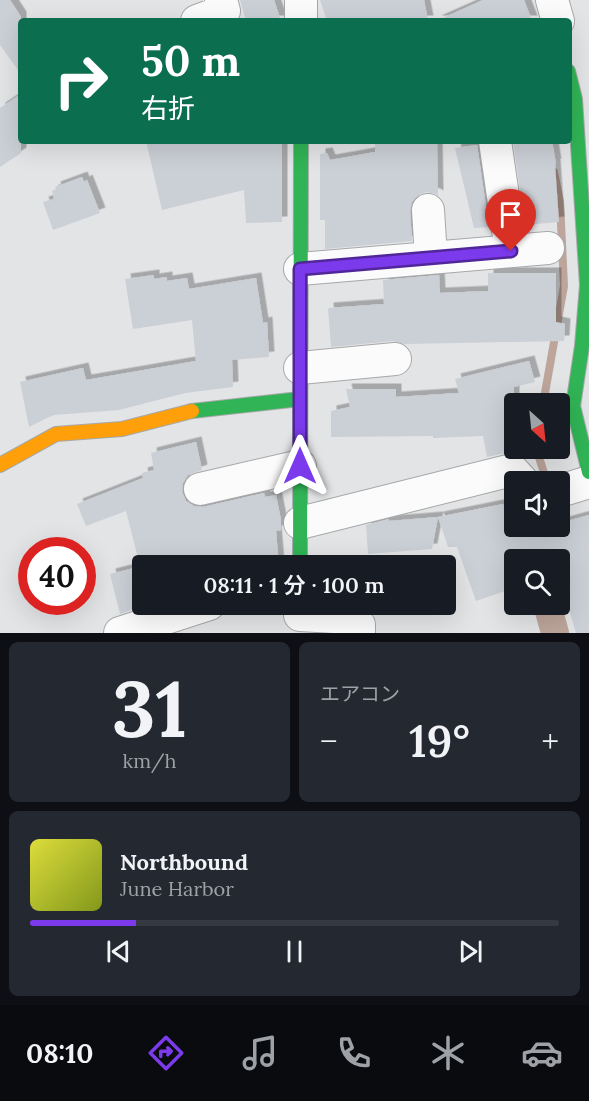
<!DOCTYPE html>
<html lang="ja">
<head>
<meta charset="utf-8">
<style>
  body { margin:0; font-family:Lora,"Noto Sans JP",serif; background:#242831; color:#f1f3f6; height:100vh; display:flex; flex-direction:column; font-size:22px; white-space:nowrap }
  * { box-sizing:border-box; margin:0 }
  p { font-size:20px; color:#9ea1a6 }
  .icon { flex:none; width:33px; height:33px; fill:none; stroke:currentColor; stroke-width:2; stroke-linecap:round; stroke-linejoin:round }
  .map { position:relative; height:633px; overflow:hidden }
  .details { display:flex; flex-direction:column; gap:9px; padding:9px; background:#0d0f14; flex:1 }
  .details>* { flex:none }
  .banner { position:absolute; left:18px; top:18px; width:554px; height:126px; border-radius:6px; box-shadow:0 6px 24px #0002; background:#0b6e4f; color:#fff; overflow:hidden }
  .needle { width:39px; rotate:153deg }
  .buttons { position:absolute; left:504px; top:393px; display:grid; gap:12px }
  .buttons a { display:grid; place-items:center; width:66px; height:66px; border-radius:6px; background:#171b24; box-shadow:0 6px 24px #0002; font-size:30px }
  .speed { position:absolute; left:18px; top:537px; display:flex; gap:12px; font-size:30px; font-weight:700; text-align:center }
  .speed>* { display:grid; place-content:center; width:78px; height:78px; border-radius:50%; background:#171b24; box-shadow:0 6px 24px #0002; line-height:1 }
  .speed .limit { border:9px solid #d22; background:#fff; color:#111 }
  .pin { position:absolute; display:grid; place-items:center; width:51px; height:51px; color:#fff; margin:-62px -26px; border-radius:50% 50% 50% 0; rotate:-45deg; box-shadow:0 0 6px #0007 }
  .pin .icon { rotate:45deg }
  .me { position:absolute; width:66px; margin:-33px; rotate:0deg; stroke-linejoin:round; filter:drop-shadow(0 0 4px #0008) }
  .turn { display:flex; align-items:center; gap:21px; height:126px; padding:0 24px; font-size:27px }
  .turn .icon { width:78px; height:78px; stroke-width:2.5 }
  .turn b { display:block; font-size:42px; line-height:51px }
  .big { font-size:45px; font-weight:600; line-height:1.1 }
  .details .widget { flex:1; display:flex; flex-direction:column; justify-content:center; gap:9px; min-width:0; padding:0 21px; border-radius:9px; background:#242831 }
  .details .dial { align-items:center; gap:0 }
  .dial b { font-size:78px; line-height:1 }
  .song { display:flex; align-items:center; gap:18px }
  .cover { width:72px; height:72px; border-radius:9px; background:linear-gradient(135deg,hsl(60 70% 55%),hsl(70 70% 35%)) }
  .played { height:6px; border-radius:3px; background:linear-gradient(90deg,#7c3aed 20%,#363941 20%) }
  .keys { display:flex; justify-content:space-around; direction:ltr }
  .heat { display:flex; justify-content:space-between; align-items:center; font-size:33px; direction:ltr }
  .details .tiles { flex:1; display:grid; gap:9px; grid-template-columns:1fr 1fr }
  .widget:last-child { grid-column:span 2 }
  .trip { position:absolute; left:132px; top:555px; width:324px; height:60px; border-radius:6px; background:#171b24; box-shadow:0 6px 24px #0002; font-weight:600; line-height:60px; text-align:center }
  .menu { display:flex; height:96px; justify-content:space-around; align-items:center; background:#090b0e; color:#9ea1a6 }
  .menu .icon { width:42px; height:42px }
  .menu .selected { color:#7c3aed }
  .menu b { font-size:27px; color:#f1f3f6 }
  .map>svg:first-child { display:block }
</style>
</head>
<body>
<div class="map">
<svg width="589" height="633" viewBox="0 0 589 633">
  <defs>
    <filter id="shadow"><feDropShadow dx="5.5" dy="-5.5" stdDeviation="0" flood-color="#0004"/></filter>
  </defs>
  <rect width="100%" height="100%" fill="#e3e4e6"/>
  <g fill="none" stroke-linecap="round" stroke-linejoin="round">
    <g stroke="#bda59b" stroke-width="8">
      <path d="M543,404L564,286L560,202L554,172"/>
      <path d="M536,448L547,482"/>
    </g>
    <path stroke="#bda59b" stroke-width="28" d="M547,604L555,633"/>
  </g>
  <g fill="#cbcfd6" filter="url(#shadow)">
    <path d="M0,0H10L21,17V74L0,45Z"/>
    <path d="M240,0H274L281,21H246Z"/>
    <path d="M320,0H424L428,21H327Z"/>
    <path d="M483,0H524L532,21H436Z"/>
    <path d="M21,94V153L0,167V108Z"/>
    <path d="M146,141H282V222L246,223L244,190L162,210Z"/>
    <path d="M375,141H437L438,196L435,194L426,192L418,195L412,202L410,211L412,241L325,249V220H320V154L327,153L330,160L375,152Z"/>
    <path d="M520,141H552L556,164H555L559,222L525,225L513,142Z"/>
    <path d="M477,145L489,227L474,228L455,148Z"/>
    <path d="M82,177L84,182L87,180L100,213L53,230L43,202L54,199L52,191L56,189L55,187Z"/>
    <path d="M488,273H556V322L565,324L564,341L404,344L393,341L331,347L328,308L384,304L383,280L439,275L440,293L488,291Z"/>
    <path d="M154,275V279L167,277V281L187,278L189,289L256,278L263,323L267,322L269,357L232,360L233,387L185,393L119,410L54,415L47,418L29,427L20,382L83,368L86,380L196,361L192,320L133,329L125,279Z"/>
    <path d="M529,361L535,382L514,387V451L487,457L483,436L433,438V436L331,437V411L350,407L346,389H396V397L459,393L455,379Z"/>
    <path d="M196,442L202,470L188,475L183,483L182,492L186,501L194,506L203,507L264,493L265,497L276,495L281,520V530L276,531L279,566H140L126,511L86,526L77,504L143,478L142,473L154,470L151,453Z"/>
    <path d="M503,504L509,535L545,526H560V523L589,515V633H576L560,580V560H514V588L476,601L457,547H448L438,517Z"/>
    <path d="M438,517L432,549L368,554L366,525L389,519V521Z"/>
    <path d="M142,566V604H149L120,614L110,574Z"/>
  </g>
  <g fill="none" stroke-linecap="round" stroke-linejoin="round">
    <defs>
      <g id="street">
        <path d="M552,0L558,21"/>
        <path d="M197,21L224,11L221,0"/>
        <path d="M301,21V0"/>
        <path d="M495,141L511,251"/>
        <path d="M428,210L431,257"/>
        <path d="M300,269L548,248"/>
        <path d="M300,368L395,359"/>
        <path d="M200,489L300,466"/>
        <path d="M560,491L589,482"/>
        <path d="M300,523L512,470L523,482"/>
        <path d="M300,615L351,618L359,625V633"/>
        <path d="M120,633L209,604"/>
      </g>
      <g id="fast">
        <path d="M568,71L575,99L587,285L582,346L573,406L589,472"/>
        <path d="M192,411L300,399"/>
        <path d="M300,566L301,141"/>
      </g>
      <path id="slow" d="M0,465L56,434L122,429L192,411"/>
    </defs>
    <use href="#street" stroke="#a6a8a9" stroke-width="34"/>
    <use href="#fast" stroke="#a6a8a9" stroke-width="16"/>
    <use href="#slow" stroke="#a6a8a9" stroke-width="16"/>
    <use href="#street" stroke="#fbfbfb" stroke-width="32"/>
    <use href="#fast" stroke="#30b455" stroke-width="14"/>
    <use href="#slow" stroke="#ff9f0a" stroke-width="14"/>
  </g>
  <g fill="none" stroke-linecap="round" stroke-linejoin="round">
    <defs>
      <path id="route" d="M300,466V269L511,251"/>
    </defs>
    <use href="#route" stroke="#51269a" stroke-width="15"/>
    <use href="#route" stroke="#7c3aed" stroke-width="10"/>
  </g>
</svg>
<div class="buttons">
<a><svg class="needle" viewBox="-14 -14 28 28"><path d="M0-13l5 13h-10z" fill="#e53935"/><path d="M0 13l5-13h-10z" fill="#9ea1a6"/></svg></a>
<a><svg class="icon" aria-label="sound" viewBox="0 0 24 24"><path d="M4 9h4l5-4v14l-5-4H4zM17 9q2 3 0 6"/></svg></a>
<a><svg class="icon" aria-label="search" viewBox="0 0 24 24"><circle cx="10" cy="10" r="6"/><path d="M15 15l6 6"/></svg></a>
</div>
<div class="speed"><div class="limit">40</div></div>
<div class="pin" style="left:511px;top:251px;background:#d93025"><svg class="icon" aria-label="arrive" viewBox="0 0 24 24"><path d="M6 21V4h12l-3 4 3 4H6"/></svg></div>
<svg class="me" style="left:300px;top:466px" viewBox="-20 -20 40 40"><path d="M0-17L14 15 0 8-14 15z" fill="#7c3aed" stroke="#fff" stroke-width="4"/></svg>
<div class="trip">08:11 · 1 分 · 100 m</div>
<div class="banner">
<div class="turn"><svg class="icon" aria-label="right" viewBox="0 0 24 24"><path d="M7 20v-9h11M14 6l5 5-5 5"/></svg><div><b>50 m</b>右折</div></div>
</div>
</div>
<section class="details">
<div class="tiles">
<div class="widget dial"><b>31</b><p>km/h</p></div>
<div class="widget"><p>エアコン</p>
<div class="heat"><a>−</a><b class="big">19°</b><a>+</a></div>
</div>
<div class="widget">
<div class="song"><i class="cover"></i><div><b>Northbound</b><p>June Harbor</p></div></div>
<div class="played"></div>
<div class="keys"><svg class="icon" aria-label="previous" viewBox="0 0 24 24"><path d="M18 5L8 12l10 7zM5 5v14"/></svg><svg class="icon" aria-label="pause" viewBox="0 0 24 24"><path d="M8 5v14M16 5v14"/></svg><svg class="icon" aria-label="next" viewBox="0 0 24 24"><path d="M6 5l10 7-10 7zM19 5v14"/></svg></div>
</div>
</div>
</section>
<nav class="menu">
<b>08:10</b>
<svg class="icon selected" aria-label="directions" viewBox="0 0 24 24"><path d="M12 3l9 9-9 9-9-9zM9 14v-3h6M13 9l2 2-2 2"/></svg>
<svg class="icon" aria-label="music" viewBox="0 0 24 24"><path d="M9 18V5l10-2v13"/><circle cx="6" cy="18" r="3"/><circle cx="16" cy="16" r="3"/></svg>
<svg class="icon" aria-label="phone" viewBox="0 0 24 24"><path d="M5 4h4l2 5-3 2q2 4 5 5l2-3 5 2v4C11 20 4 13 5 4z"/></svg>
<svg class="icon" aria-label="climate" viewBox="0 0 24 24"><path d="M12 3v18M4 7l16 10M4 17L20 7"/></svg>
<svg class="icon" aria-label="car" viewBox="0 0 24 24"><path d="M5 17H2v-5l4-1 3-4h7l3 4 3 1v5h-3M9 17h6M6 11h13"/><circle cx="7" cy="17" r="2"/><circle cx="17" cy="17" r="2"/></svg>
</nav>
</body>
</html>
